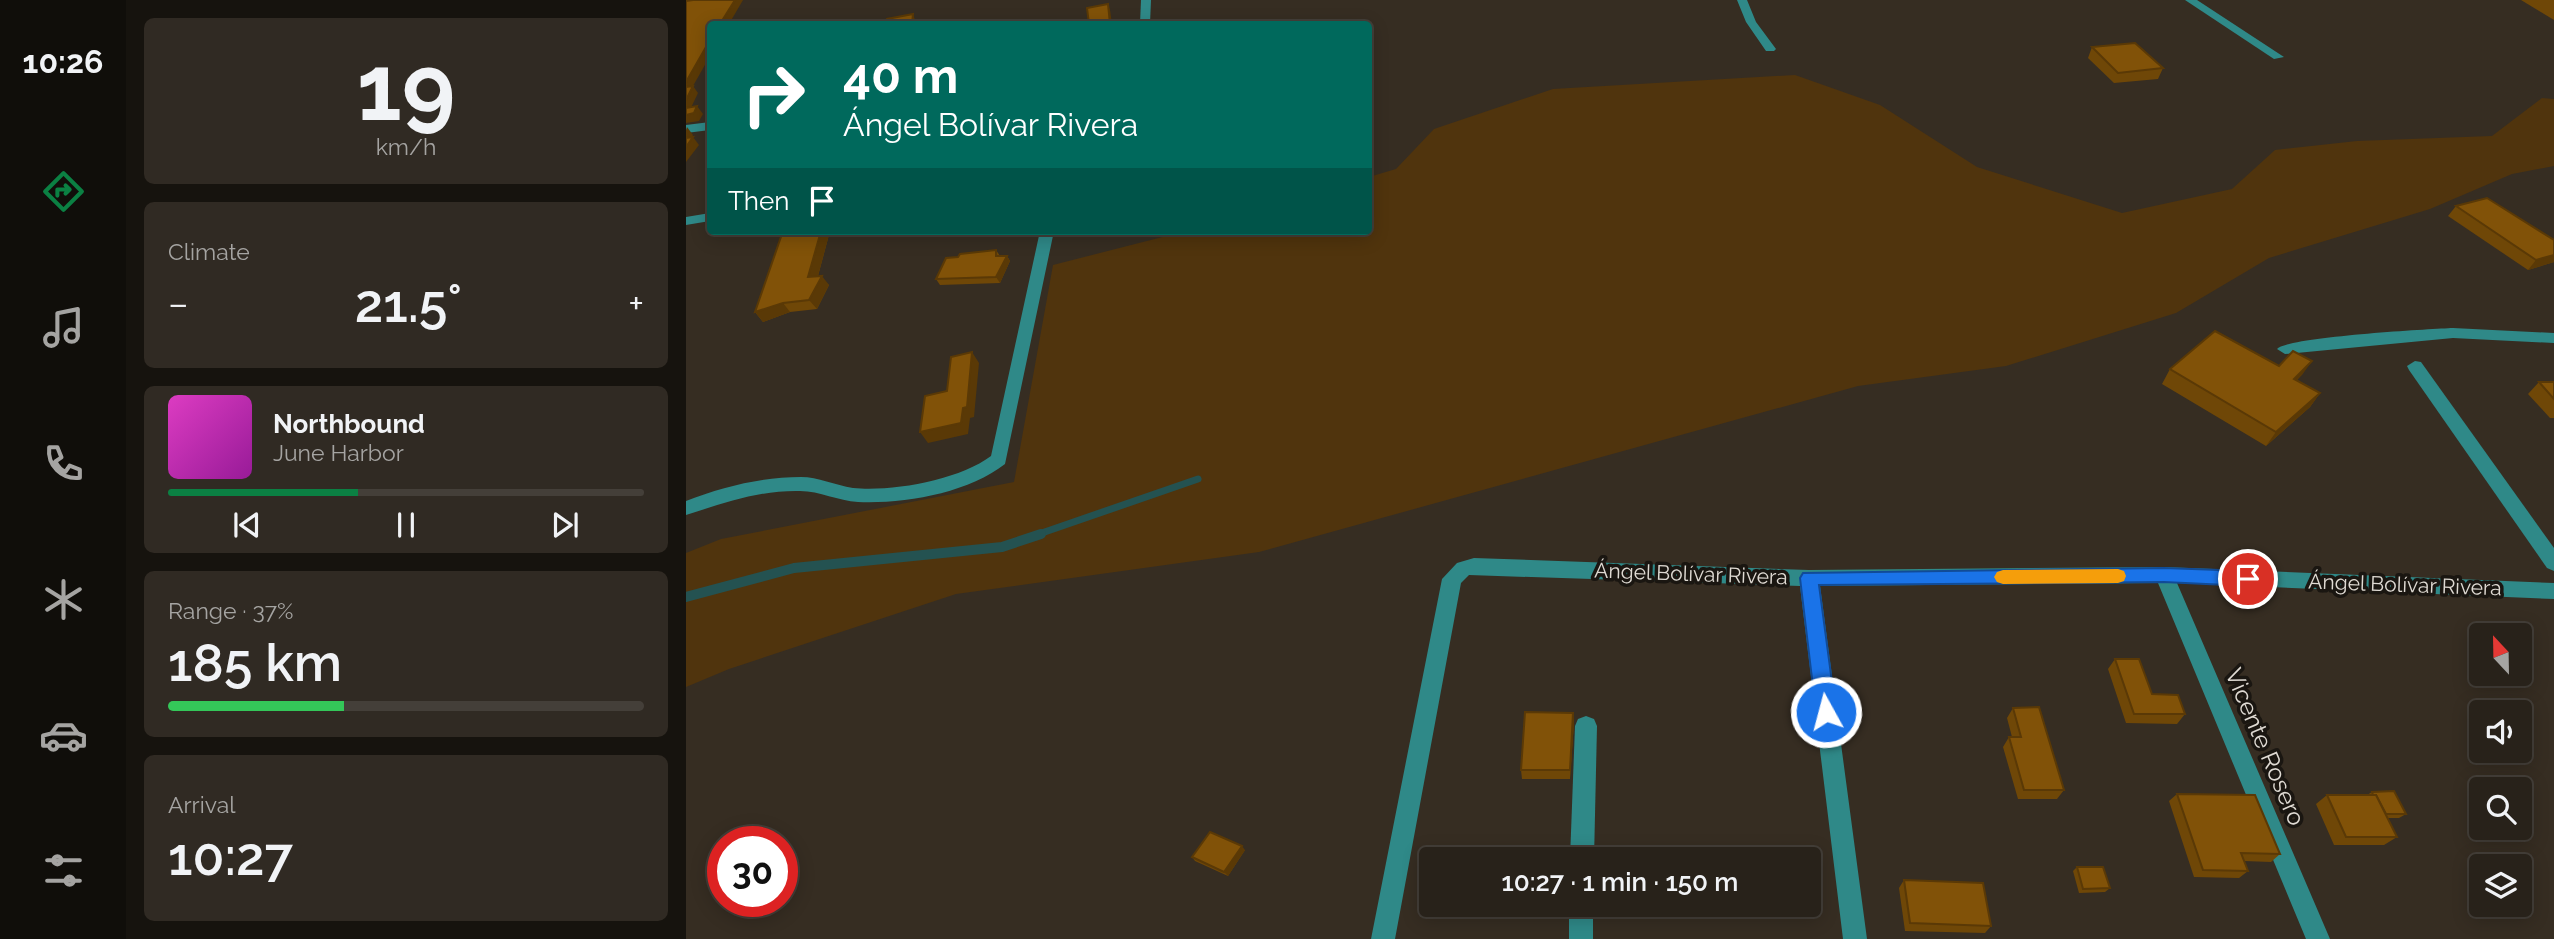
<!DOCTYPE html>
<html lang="en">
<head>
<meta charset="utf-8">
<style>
  body { margin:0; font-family:Raleway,sans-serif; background:#302a23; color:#f1f3f6; height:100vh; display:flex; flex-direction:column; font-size:26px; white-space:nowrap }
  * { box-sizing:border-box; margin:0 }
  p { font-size:23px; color:#a5a4a2 }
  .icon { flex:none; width:38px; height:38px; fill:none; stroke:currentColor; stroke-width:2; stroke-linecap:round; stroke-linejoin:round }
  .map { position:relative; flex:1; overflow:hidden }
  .side { display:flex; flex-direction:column; gap:18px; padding:18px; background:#16130e; width:560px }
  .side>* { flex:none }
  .guide { position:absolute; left:21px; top:21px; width:665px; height:214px; border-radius:7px; box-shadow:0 4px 18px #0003,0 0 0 2px #443f39; background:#00695c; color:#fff; overflow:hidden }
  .needle { width:46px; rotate:338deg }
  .buttons { position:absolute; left:1783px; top:623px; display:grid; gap:14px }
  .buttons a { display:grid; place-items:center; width:63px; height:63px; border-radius:7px; background:#28221a; box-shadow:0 4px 18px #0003,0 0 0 2px #443f39; font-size:35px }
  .speed { position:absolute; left:21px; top:826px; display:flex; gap:14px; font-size:35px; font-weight:700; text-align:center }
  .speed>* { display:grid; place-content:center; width:91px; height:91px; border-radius:50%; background:#28221a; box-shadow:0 4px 18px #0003,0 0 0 2px #443f39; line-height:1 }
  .speed .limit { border:10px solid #d22; background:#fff; color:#111 }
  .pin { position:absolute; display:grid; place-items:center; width:60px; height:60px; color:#fff; margin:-30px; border:4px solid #fff; border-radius:50%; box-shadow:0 2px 7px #0007 }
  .me { position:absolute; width:77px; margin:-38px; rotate:353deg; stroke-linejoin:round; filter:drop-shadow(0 0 5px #0008) }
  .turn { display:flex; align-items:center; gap:24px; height:147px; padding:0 21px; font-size:32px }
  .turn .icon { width:91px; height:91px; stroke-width:2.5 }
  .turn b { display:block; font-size:49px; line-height:60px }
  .then { display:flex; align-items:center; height:66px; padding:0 21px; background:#0003; gap:14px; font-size:26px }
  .big { font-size:52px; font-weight:600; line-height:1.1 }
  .side .widget { flex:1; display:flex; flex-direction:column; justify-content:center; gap:10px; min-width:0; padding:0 24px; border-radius:10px; background:#302a23 }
  .side .dial { align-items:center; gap:0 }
  .dial b { font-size:91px; line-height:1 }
  .song { display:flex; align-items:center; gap:21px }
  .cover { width:84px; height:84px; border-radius:10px; background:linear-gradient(135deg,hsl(310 70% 55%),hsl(300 70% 35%)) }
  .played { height:7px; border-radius:4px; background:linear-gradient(90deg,#0b8043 40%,#443f39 40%) }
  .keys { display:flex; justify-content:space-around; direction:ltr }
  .heat { display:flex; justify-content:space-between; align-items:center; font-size:38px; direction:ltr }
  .charge { height:10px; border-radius:5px; background:linear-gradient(90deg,#34c759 37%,#443f39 0) }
  .trip { position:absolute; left:733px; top:847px; width:402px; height:70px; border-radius:7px; background:#28221a; box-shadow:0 4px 18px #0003,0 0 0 2px #443f39; font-weight:600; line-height:70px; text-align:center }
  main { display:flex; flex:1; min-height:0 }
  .menu { display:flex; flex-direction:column; width:126px; justify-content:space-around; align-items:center; background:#100e0a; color:#a5a4a2 }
  .menu .icon { width:49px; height:49px }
  .menu .active { color:#0b8043 }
  .menu b { font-size:32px; color:#f1f3f6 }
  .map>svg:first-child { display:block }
</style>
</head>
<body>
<main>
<nav class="menu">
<b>10:26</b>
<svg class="icon active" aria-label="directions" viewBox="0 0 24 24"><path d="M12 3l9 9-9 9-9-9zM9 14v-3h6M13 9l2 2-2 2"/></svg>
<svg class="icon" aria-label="music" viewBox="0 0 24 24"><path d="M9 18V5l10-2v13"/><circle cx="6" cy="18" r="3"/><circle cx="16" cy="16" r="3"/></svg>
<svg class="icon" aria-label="phone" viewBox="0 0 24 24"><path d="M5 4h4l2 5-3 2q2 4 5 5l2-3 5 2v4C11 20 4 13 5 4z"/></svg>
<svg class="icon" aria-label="climate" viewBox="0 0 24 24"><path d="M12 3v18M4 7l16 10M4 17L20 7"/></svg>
<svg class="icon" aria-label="car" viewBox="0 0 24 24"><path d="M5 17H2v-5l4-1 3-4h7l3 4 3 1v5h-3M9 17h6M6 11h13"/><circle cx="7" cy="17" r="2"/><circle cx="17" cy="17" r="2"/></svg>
<svg class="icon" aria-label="filters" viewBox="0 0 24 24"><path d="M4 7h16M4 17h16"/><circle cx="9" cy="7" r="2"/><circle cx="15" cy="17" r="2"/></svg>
</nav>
<section class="side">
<div class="widget dial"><b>19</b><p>km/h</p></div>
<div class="widget"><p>Climate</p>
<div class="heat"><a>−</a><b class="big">21.5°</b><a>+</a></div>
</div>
<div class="widget">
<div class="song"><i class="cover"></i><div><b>Northbound</b><p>June Harbor</p></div></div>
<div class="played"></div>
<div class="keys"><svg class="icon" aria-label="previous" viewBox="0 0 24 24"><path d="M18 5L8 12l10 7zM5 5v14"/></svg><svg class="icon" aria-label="pause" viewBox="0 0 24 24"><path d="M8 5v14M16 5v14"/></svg><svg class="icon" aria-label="next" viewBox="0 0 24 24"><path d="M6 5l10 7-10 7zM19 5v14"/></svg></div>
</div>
<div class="widget"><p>Range · 37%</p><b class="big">185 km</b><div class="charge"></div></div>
<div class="widget"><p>Arrival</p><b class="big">10:27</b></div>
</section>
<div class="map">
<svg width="1868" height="939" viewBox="0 0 1868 939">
  <rect width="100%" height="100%" fill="#362d22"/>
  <path fill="#50340d" d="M1109,75L1194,105L1291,167L1436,213L1546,189L1589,150L1671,141L1806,136L1856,98L1868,99V166L1826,174L1744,209L1583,258L1490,313L1320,366L1172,386L573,552L270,594L43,669L0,687V553L35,539L328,482L367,265L500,231H682L683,177L710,169L748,129L867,89Z"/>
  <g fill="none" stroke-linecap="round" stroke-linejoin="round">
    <path stroke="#245251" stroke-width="7" d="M350,535L512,479"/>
    <path stroke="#245251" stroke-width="10" d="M0,597L108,568L316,547L355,534"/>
    <g fill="#2f8988" fill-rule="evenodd">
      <path d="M455,0H465L464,24H454Z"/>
      <path d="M1051,0H1061L1070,22L1090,49L1088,51H1080L1060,22Z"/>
      <path d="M1499,0H1511L1598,57L1588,59Z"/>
      <path d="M24,122V130L0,133V125Z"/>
      <path d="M24,213V221L0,225V217Z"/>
      <path d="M354,231H368L319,464C282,493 219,504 172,502C152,501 134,491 114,491C74,490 38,503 0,515V501C36,487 76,477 115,477C132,477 149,485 167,488C206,492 273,480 305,456Z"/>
      <path d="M1767,328L1868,333V343L1767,338L1599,354L1591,349C1601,337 1743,329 1767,328Z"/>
      <path d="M1729,361L1735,362L1868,548V571L1861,568L1723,370L1721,366Z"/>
      <path d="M788,558L1123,570L1478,567L1868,583V599L1491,583L1644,939H1620L1472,583L1134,586L1181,939H1157L1114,586L783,575L775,583L709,939H685L756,579L771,563Z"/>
      <path d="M900,716L908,719L911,726L908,859H884L889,726L892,719Z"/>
      <rect x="883" y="905" width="24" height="34"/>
    </g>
  </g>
  <g fill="#6f4707">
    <path d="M1835,0H1868V20Z"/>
    <path d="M1406,47L1477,68L1472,79L1428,83L1402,58Z"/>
    <path d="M1770,206L1868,240V262L1842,270L1762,216Z"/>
    <path d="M97,231H144L132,276L143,285L131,309L104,312L77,322L69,312Z"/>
    <path d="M310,250L314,256H321L324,261L314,283L254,285L250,279L272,257Z"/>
    <path d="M1626,361L1611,380L1634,393L1624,407L1580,446L1476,384L1484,369L1593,366Z"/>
    <path d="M1853,382H1868V418H1864L1842,394Z"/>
    <path d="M1429,659L1466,694L1499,714L1491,724L1440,723L1422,669Z"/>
    <path d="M1327,708L1378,790L1371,799H1332L1317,747L1323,737H1326L1321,718Z"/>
    <path d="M887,713L888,723L884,779H836L835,770Z"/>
    <path d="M1686,792L1720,814L1713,818H1702L1711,837L1698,845H1648L1630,804L1641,795H1681Z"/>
    <path d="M1491,794L1594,854L1585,862L1558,861L1562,871L1553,878L1508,877L1483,801Z"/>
    <path d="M559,850L542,876L509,861L506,857Z"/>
    <path d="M1391,867L1424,888L1419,892L1393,893L1387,871Z"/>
    <path d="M1218,880L1305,926L1299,933L1219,931L1213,888Z"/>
  </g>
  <g fill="#5a3906">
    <path d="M49,0H57L43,24H34Z"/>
    <path d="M422,4L424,10L426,24H424Z"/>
    <path d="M227,14L229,20V24H226Z"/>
    <path d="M24,40V56L7,86L12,93L2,114L11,106L17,114L13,121L0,123V82Z"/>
    <path d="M1,127L7,135L4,142L7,137L13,145L0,162V130Z"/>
    <path d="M135,231H144L129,287L122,277Z"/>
    <path d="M1868,255V262L1842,270L1850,260Z"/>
    <path d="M321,256L324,261L314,283L310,277Z"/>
    <path d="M136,276L143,285L131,309L123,300Z"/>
    <path d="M97,303L104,312L77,322L69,312Z"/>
    <path d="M286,352L293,363L288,417L284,418L282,434L242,443L234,432Z"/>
    <path d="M1626,361L1616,375L1598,393L1608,379Z"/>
    <path d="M1634,393L1624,407L1580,446L1590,432Z"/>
    <path d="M887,713L888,723L884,779V770Z"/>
    <path d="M556,846L559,850L542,876L538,872Z"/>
  </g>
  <g fill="#815208" stroke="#5a3906" stroke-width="2">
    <path d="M7,0H49L34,24H24V40L0,82V1Z"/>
    <path d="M422,4L424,24H403L401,8Z"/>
    <path d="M227,14L226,24H197L201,19Z"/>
    <path d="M1449,43L1477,68L1432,73L1406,47Z"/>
    <path d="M7,86L0,100V87Z"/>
    <path d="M11,106L8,113L0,115V108Z"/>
    <path d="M7,137L0,147V138Z"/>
    <path d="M1801,198L1868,240V255L1850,260L1770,206Z"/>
    <path d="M97,231H135L122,277L136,276L123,300L97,303L69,312Z"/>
    <path d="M310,250V256H321L310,277L250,279L260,258L272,257L274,254Z"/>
    <path d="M1529,331L1593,366L1607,351L1626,361L1608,379L1634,393L1590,432L1484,369Z"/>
    <path d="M286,352L281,407L277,408L275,423L234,432L239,396L261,391L265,357Z"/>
    <path d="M1853,382H1868V399Z"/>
    <path d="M1429,659H1453L1466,694L1492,695L1499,714H1448Z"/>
    <path d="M1353,707L1378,790H1338L1323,737H1335L1327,708Z"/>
    <path d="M839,712L887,713L884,770H835Z"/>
    <path d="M1708,791L1720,814H1700L1690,795H1687L1686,792Z"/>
    <path d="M1491,794L1569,795L1594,854L1555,853L1562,871L1517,870Z"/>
    <path d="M1641,795H1690L1711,837H1660Z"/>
    <path d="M524,832L556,846L538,872L506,857Z"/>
    <path d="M1391,867H1417L1424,888L1397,889Z"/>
    <path d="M1218,880L1297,883L1305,926L1224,923Z"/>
  </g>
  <path fill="#1a73e8" stroke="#114b97" stroke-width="2" d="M1478,568L1562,571L1568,573L1570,579L1568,584L1562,586L1478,582L1133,585L1150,712L1147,718L1140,721L1133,718L1130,712L1114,578L1117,573Z"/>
  <path fill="#f59e0b" d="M1432,569L1438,571L1440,576L1438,581L1432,583L1317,584L1311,582L1308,577L1311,572L1317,570Z"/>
  <g text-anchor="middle" stroke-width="7" stroke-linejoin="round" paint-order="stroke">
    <g font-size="21" fill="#dfdad3" stroke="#1a1611">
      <text transform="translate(1005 574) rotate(2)" y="7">Ángel Bolívar Rivera</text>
      <text transform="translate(1719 585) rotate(2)" y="7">Ángel Bolívar Rivera</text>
    </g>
    <g font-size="24" fill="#dfdad3" stroke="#1a1611">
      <text transform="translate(1579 747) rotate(67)" y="8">Vicente Rosero</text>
    </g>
  </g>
</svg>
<div class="buttons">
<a><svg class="needle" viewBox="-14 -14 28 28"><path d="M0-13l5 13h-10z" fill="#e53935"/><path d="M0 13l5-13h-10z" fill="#a5a4a2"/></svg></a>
<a><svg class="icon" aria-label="sound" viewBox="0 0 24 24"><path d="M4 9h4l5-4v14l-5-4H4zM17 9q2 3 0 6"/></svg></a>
<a><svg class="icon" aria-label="search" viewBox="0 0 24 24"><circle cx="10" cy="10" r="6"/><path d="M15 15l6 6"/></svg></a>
<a><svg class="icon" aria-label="layers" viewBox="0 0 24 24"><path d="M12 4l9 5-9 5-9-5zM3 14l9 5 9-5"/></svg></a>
</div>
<div class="speed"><div class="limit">30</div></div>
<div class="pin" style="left:1562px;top:579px;background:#d93025"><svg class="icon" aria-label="arrive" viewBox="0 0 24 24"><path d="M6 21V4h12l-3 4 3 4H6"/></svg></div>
<svg class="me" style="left:1140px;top:712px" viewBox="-20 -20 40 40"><circle r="17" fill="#1a73e8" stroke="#fff" stroke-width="3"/><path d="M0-11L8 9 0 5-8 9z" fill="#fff"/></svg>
<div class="trip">10:27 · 1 min · 150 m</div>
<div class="guide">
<div class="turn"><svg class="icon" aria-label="right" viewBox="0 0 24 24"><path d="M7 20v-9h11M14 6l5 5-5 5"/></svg><div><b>40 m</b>Ángel Bolívar Rivera</div></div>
<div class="then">Then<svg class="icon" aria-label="arrive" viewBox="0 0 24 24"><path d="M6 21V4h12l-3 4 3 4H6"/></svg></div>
</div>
</div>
</main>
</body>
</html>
